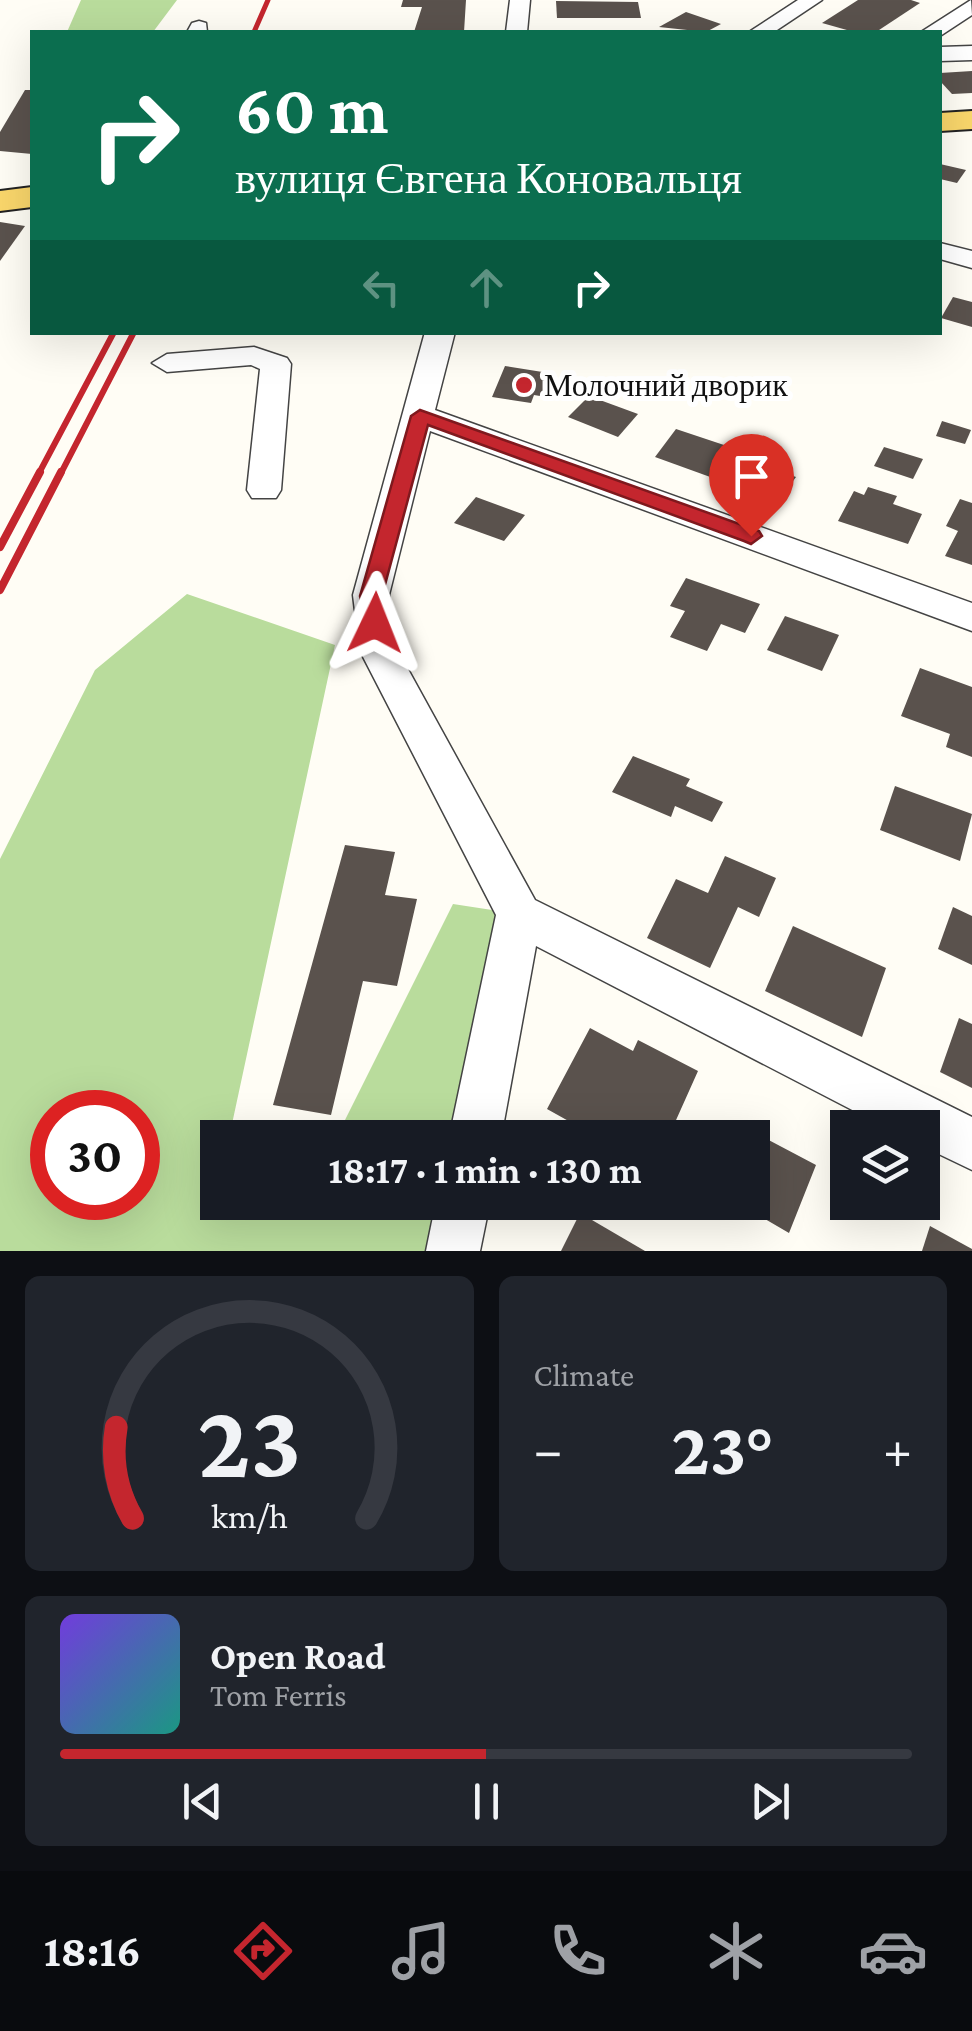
<!DOCTYPE html>
<html lang="en">
<head>
<meta charset="utf-8">
<style>
  body { margin:0; font-family:"Crimson Pro",serif; background:#20242c; color:#f1f3f6; height:100vh; display:flex; flex-direction:column; font-size:38px; white-space:nowrap }
  * { box-sizing:border-box; margin:0 }
  p { font-size:32px; color:#9ea1a6 }
  .icon { flex:none; width:55px; height:55px; fill:none; stroke:currentColor; stroke-width:2; stroke-linecap:round; stroke-linejoin:round }
  .map { position:relative; height:1251px; overflow:hidden }
  .details { display:flex; flex-direction:column; gap:25px; padding:25px; background:#0d0f14; flex:1 }
  .details>* { flex:none }
  .hud { position:absolute; left:30px; top:30px; width:912px; height:305px; border-radius:0px; box-shadow:0 10px 40px #0002; background:#0b6e4f; color:#fff; overflow:hidden }
  .tools { position:absolute; left:830px; top:1110px; display:grid; gap:20px }
  .tools a { display:grid; place-items:center; width:110px; height:110px; border-radius:0px; background:#171b24; box-shadow:0 10px 40px #0002; font-size:50px }
  .speed { position:absolute; left:30px; top:1090px; display:flex; gap:20px; font-size:50px; font-weight:700; text-align:center }
  .speed>* { display:grid; place-content:center; width:130px; height:130px; border-radius:50%; background:#171b24; box-shadow:0 10px 40px #0002; line-height:1 }
  .speed .limit { border:15px solid #d22; background:#fff; color:#111 }
  .pin { position:absolute; display:grid; place-items:center; width:85px; height:85px; color:#fff; margin:-102px -42px; border-radius:50% 50% 50% 0; rotate:-45deg; box-shadow:0 0 10px #0007 }
  .pin .icon { rotate:45deg }
  .me { position:absolute; width:110px; margin:-55px; rotate:2deg; stroke-linejoin:round; filter:drop-shadow(0 0 8px #0008) }
  .turn { display:flex; align-items:center; gap:35px; height:210px; padding:0 40px; font-size:45px }
  .turn .icon { width:130px; height:130px; stroke-width:2.5 }
  .turn b { display:block; font-size:70px; line-height:85px }
  .lanes { display:flex; align-items:center; height:95px; padding:0 40px; background:#0003; justify-content:center; gap:50px; direction:ltr }
  .lanes .off { opacity:.35 }
  .big { font-size:75px; font-weight:700; line-height:1.1 }
  .details .tile { flex:1; display:flex; flex-direction:column; justify-content:center; gap:15px; min-width:0; padding:0 35px; border-radius:15px; background:#20242c }
  .details .dial { align-items:center; gap:0 }
  .dial svg { height:260px; overflow:visible; fill:none; stroke:#363941; stroke-width:7; stroke-linecap:round; text-anchor:middle }
  .dial text { fill:#f1f3f6; stroke:none }
  .song { display:flex; align-items:center; gap:30px }
  .cover { width:120px; height:120px; border-radius:15px; background:linear-gradient(135deg,hsl(260 70% 55%),hsl(170 70% 35%)) }
  .played { height:10px; border-radius:5px; background:linear-gradient(90deg,#c4262e 50%,#363941 50%) }
  .keys { display:flex; justify-content:space-around; direction:ltr }
  .heat { display:flex; justify-content:space-between; align-items:center; font-size:55px; direction:ltr }
  .details .tiles { flex:1; display:grid; gap:25px; grid-template-columns:1fr 1fr }
  .tile:last-child { grid-column:span 2 }
  .trip { position:absolute; left:200px; top:1120px; width:570px; height:100px; border-radius:0px; background:#171b24; box-shadow:0 10px 40px #0002; font-weight:700; line-height:100px; text-align:center }
  .menu { display:flex; height:160px; justify-content:space-around; align-items:center; background:#090b0e; color:#9ea1a6 }
  .menu .icon { width:70px; height:70px }
  .menu .current { color:#c4262e }
  .menu b { font-size:45px; color:#f1f3f6 }
  .map>svg:first-child { display:block }
</style>
</head>
<body>
<div class="map">
<svg width="972" height="1251" viewBox="0 0 972 1251">
  <rect width="100%" height="100%" fill="#fffdf5"/>
  <g fill="#b9dc9c" fill-rule="evenodd">
    <path d="M81,0H177L153,32H67Z"/>
    <path d="M187,594L335,645L232,1124L320,1137L218,1138V1202L470,1203L462,1251H0V859L95,670ZM52,1112H138V1198H52Z"/>
    <path d="M453,904L519,914L481,1137L336,1138Z"/>
  </g>
  <g fill="#5a524d">
    <path d="M403,0H466L464,32H414L422,7H401Z"/>
    <path d="M858,0H911L920,3L876,32H854L822,23Z"/>
    <path d="M556,1L638,2L641,18H557Z"/>
    <path d="M686,12L721,24L706,32L659,27Z"/>
    <path d="M972,71V93L952,94L940,81V73Z"/>
    <path d="M25,90H32V154L0,151V132Z"/>
    <path d="M940,164L966,170L957,183L940,179Z"/>
    <path d="M0,222L25,226L0,261Z"/>
    <path d="M953,297L972,302V327L941,318Z"/>
    <path d="M505,366L555,374L546,397L534,395L531,403L492,397Z"/>
    <path d="M589,396L638,414L618,437L568,417Z"/>
    <path d="M942,421L971,430L965,444L936,436Z"/>
    <path d="M676,429L733,448L713,478L655,457Z"/>
    <path d="M884,447L923,459L913,479L874,466Z"/>
    <path d="M750,460L796,477L784,493L738,475Z"/>
    <path d="M868,487L897,496L893,504L922,514L908,544L838,521L854,491L864,495Z"/>
    <path d="M476,497L525,515L504,541L454,523Z"/>
    <path d="M960,499L972,503V565L945,556L958,531L946,526Z"/>
    <path d="M686,578L760,604L745,633L721,624L707,651L670,637L685,611L670,606Z"/>
    <path d="M785,616L839,635L822,671L767,650Z"/>
    <path d="M920,668L972,687V757L946,747L950,734L901,716Z"/>
    <path d="M633,756L690,779L686,786L723,802L712,822L675,806L671,817L612,792Z"/>
    <path d="M895,786L972,814L960,861L880,830Z"/>
    <path d="M345,845L395,852L385,895L417,899L397,986L363,981L331,1115L273,1105Z"/>
    <path d="M725,856L776,878L759,917L738,907L710,968L647,938L676,879L708,893Z"/>
    <path d="M953,907L972,916V965L938,949Z"/>
    <path d="M793,926L886,968L862,1037L765,991Z"/>
    <path d="M959,1018L972,1024V1088L940,1072Z"/>
    <path d="M590,1028L633,1051L638,1040L698,1071L668,1138H599L547,1109Z"/>
    <path d="M740,1125L816,1165L789,1233L736,1202H752V1138H735Z"/>
    <path d="M580,1213L645,1251H561Z"/>
    <path d="M930,1226L972,1249V1251H922Z"/>
  </g>
  <g fill="none" stroke-linecap="round" stroke-linejoin="round">
    <defs>
      <g id="minor">
        <path d="M510,0H530L527,32H506Z"/>
        <path d="M798,0H822L774,32H749Z"/>
        <path d="M971,0L972,15L940,36V32H921Z"/>
        <path d="M199,21L206,23L207,32H187L192,23Z"/>
        <path d="M972,46V60L940,61V47Z"/>
        <path d="M940,243L972,251V268L940,259Z"/>
        <path d="M425,332H455L435,410L972,603V631L430,431L389,595L398,651L535,900L972,1117V1170L922,1146V1128H887L536,946L501,1138H449L496,915L360,651L353,595Z"/>
        <path d="M254,347L287,358L291,364L281,490L276,498H252L247,490L260,369L251,365L167,372L152,363L167,354Z"/>
        <path d="M436,1202H490L480,1251H426Z"/>
      </g>
      <g id="major">
        <path d="M972,111V129L940,131V113Z"/>
        <path d="M32,187V207L0,211V191Z"/>
      </g>
    </defs>
    <use href="#minor" stroke="#444" stroke-width="3"/>
    <use href="#major" stroke="#222" stroke-width="4"/>
    <use href="#minor" fill="#fff" fill-rule="evenodd"/>
    <use href="#major" fill="#f9d66b" fill-rule="evenodd"/>
    <path stroke="#c4262e" stroke-width="5" d="M254,32L268,0"/>
    <g stroke="#c4262e" stroke-width="6">
      <path d="M38,475L114,332"/>
      <path d="M60,475L134,332"/>
    </g>
    <g stroke="#c4262e" stroke-width="8">
      <path d="M0,547L40,472"/>
      <path d="M0,590L61,472"/>
    </g>
  </g>
  <path fill="#c4262e" stroke="#7f191e" stroke-width="2.5" d="M420,410L759,531L762,536L751,544L744,541L428,425L382,596L387,623L383,629H367L360,596L411,416Z"/>
  <circle fill="#c4262e" stroke="#fff" stroke-width="4" cx="524" cy="385" r="10"/>
  <g text-anchor="middle" stroke-width="10" stroke-linejoin="round" paint-order="stroke">
    <g font-size="32" fill="#111" stroke="#fff" text-anchor="start">
      <text x="544" y="396">Молочний дворик</text>
    </g>
  </g>
</svg>
<div class="tools">
<a><svg class="icon" aria-label="layers" viewBox="0 0 24 24"><path d="M12 4l9 5-9 5-9-5zM3 14l9 5 9-5"/></svg></a>
</div>
<div class="speed"><div class="limit">30</div></div>
<div class="pin" style="left:751px;top:536px;background:#d93025"><svg class="icon" aria-label="arrive" viewBox="0 0 24 24"><path d="M6 21V4h12l-3 4 3 4H6"/></svg></div>
<svg class="me" style="left:375px;top:623px" viewBox="-20 -20 40 40"><path d="M0-17L14 15 0 8-14 15z" fill="#c4262e" stroke="#fff" stroke-width="4"/></svg>
<div class="trip">18:17 · 1 min · 130 m</div>
<div class="hud">
<div class="turn"><svg class="icon" aria-label="right" viewBox="0 0 24 24"><path d="M7 20v-9h11M14 6l5 5-5 5"/></svg><div><b>60 m</b>вулиця Євгена Коновальця</div></div>
<div class="lanes"><svg class="icon off" aria-label="left" viewBox="0 0 24 24"><path d="M17 20v-9H6M10 6l-5 5 5 5"/></svg><svg class="icon off" aria-label="ahead" viewBox="0 0 24 24"><path d="M12 20V5M6 11l6-6 6 6"/></svg><svg class="icon" aria-label="right" viewBox="0 0 24 24"><path d="M7 20v-9h11M14 6l5 5-5 5"/></svg></div>
</div>
</div>
<section class="details">
<div class="tiles">
<div class="tile dial"><svg viewBox="0 0 100 80">
<path d="M14 69A42 42 0 1 1 86 69"/>
<path d="M14 69A42 42 0 0 1 9 41" stroke="#c4262e"/>
<text x="50" y="56" font-size="32" font-weight="700">23</text>
<text x="50" y="72" font-size="11">km/h</text>
</svg></div>
<div class="tile"><p>Climate</p>
<div class="heat"><a>−</a><b class="big">23°</b><a>+</a></div>
</div>
<div class="tile">
<div class="song"><i class="cover"></i><div><b>Open Road</b><p>Tom Ferris</p></div></div>
<div class="played"></div>
<div class="keys"><svg class="icon" aria-label="previous" viewBox="0 0 24 24"><path d="M18 5L8 12l10 7zM5 5v14"/></svg><svg class="icon" aria-label="pause" viewBox="0 0 24 24"><path d="M8 5v14M16 5v14"/></svg><svg class="icon" aria-label="next" viewBox="0 0 24 24"><path d="M6 5l10 7-10 7zM19 5v14"/></svg></div>
</div>
</div>
</section>
<nav class="menu">
<b>18:16</b>
<svg class="icon current" aria-label="directions" viewBox="0 0 24 24"><path d="M12 3l9 9-9 9-9-9zM9 14v-3h6M13 9l2 2-2 2"/></svg>
<svg class="icon" aria-label="music" viewBox="0 0 24 24"><path d="M9 18V5l10-2v13"/><circle cx="6" cy="18" r="3"/><circle cx="16" cy="16" r="3"/></svg>
<svg class="icon" aria-label="phone" viewBox="0 0 24 24"><path d="M5 4h4l2 5-3 2q2 4 5 5l2-3 5 2v4C11 20 4 13 5 4z"/></svg>
<svg class="icon" aria-label="climate" viewBox="0 0 24 24"><path d="M12 3v18M4 7l16 10M4 17L20 7"/></svg>
<svg class="icon" aria-label="car" viewBox="0 0 24 24"><path d="M5 17H2v-5l4-1 3-4h7l3 4 3 1v5h-3M9 17h6M6 11h13"/><circle cx="7" cy="17" r="2"/><circle cx="17" cy="17" r="2"/></svg>
</nav>
</body>
</html>
